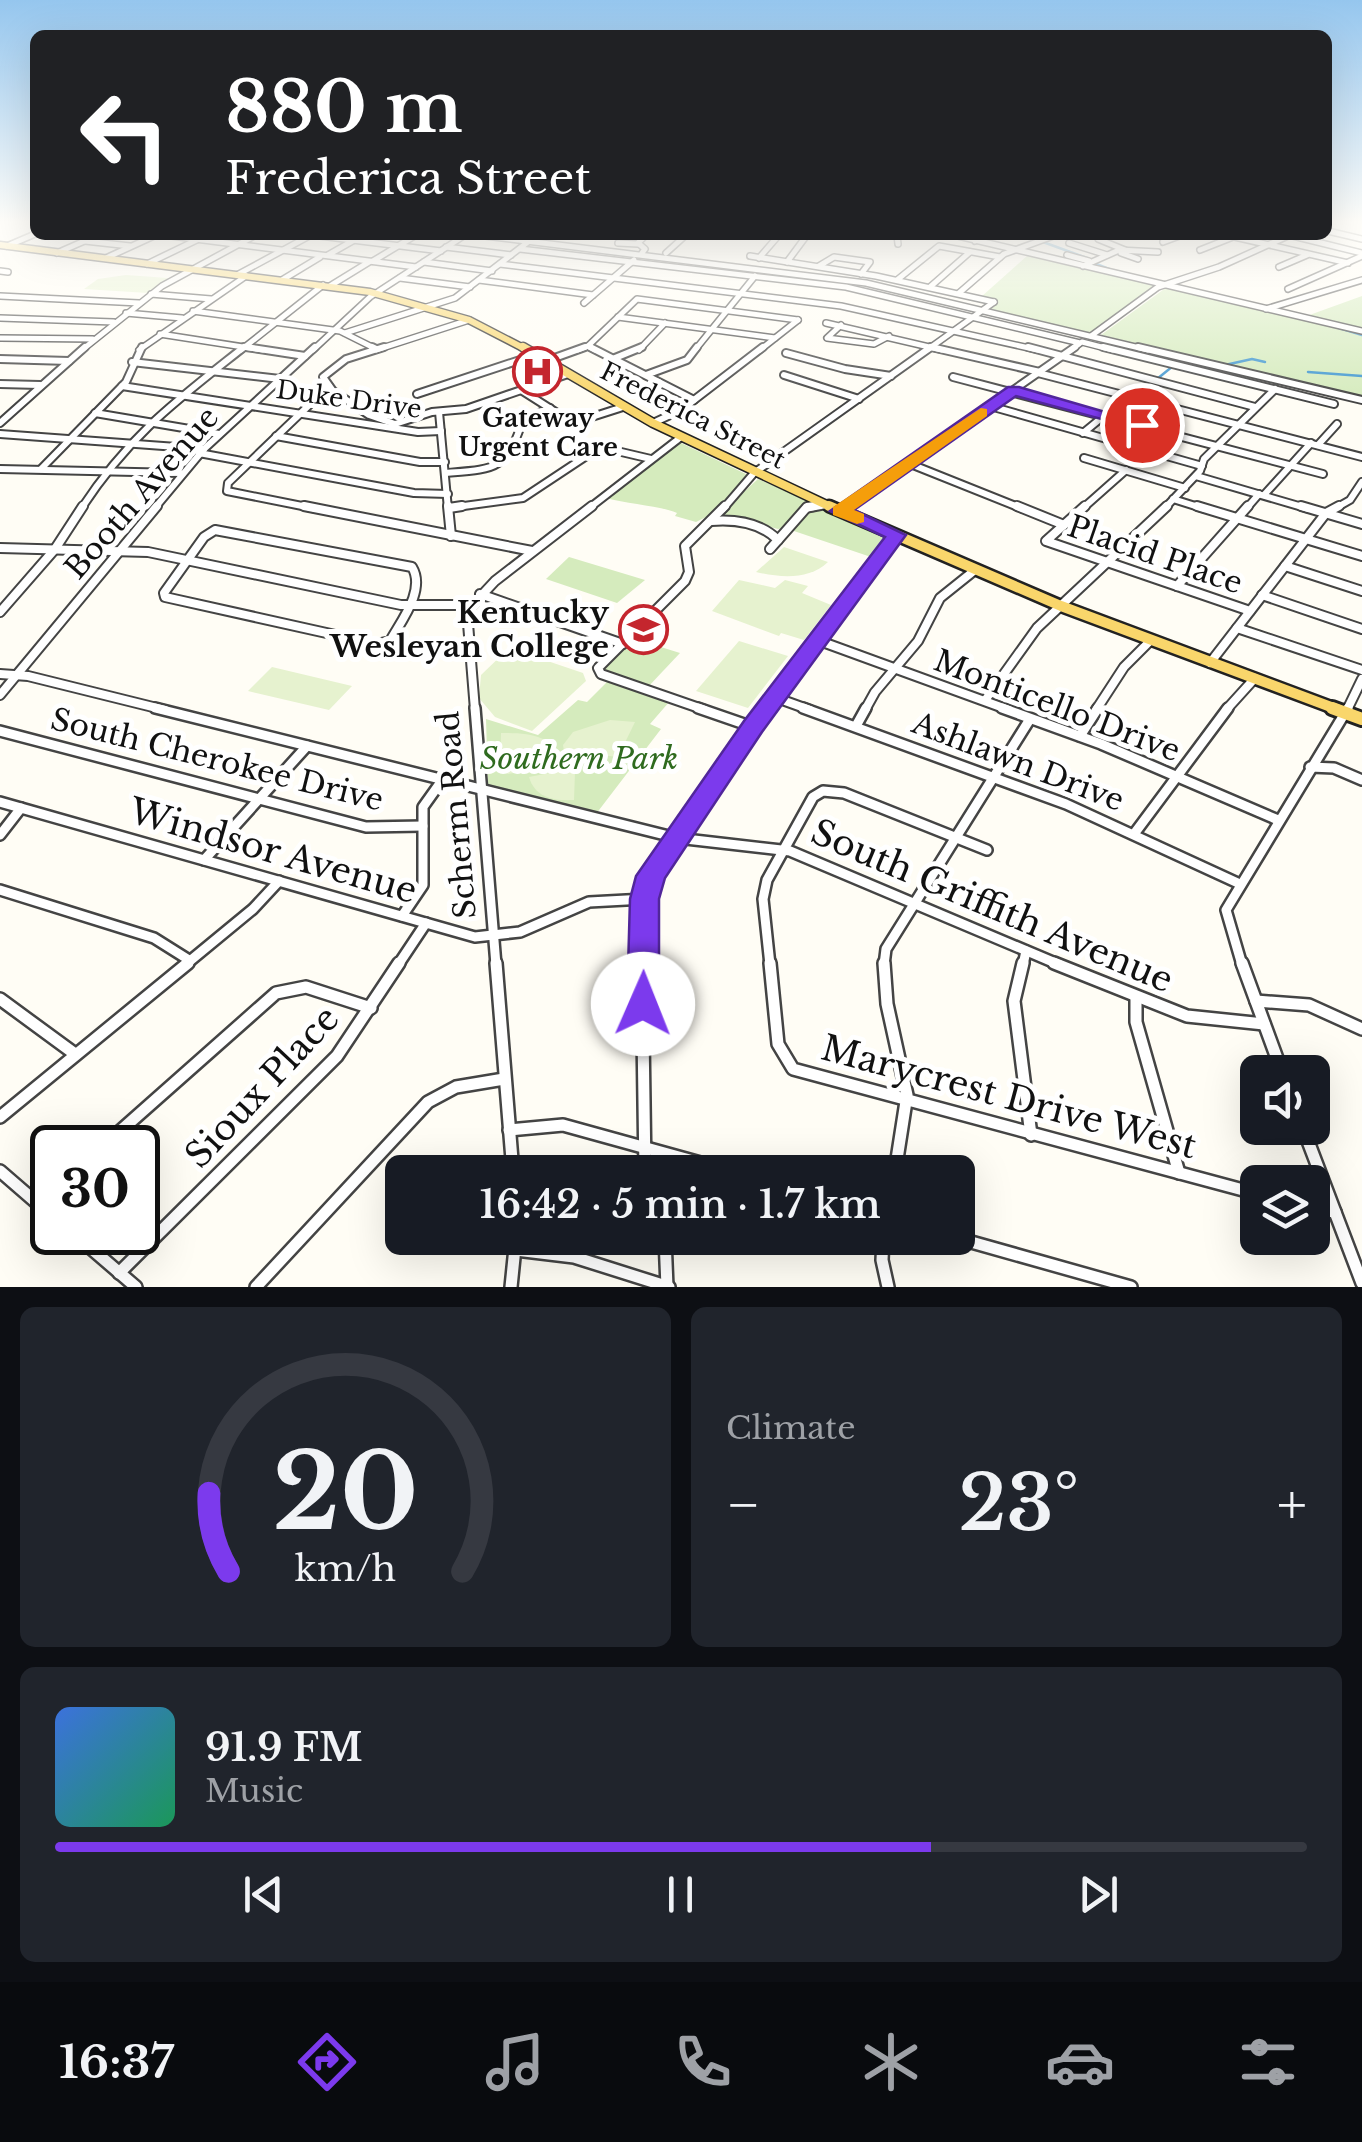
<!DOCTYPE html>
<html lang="en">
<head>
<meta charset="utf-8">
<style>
  body { margin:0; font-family:"Libre Baskerville",serif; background:#20242c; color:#f1f3f6; height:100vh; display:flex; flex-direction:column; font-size:38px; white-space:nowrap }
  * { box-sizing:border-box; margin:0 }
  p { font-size:32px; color:#9ea1a6 }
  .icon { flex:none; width:55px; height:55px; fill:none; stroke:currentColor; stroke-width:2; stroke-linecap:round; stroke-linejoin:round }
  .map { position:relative; height:1287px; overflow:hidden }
  .panel { display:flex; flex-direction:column; gap:20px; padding:20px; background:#0d0f14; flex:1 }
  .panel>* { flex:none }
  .banner { position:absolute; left:30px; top:30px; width:1302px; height:210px; border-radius:15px; box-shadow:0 10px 40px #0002; background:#202124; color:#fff; overflow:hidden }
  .controls { position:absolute; left:1240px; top:1055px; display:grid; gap:20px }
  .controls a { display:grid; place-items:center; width:90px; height:90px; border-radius:15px; background:#171b24; box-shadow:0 10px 40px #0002; font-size:50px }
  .speed { position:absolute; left:30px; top:1125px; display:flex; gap:20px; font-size:50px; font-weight:700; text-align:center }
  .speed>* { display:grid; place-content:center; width:130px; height:130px; border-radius:50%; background:#171b24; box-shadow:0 10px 40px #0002; line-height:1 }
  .speed .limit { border:5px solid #111; border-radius:15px; background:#fff; color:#111 }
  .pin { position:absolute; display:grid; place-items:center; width:85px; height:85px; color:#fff; margin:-42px; border:5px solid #fff; border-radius:50%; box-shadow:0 2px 10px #0007 }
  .me { position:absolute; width:110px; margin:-55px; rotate:1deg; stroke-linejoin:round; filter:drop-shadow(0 0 8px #0008) }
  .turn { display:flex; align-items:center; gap:35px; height:210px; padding:0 30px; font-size:45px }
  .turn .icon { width:130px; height:130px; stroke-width:2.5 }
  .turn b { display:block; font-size:70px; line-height:85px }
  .big { font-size:75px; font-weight:600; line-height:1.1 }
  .panel .card { flex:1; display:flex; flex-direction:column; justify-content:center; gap:15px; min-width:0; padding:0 35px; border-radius:15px; background:#20242c }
  .panel .dial { align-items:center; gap:0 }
  .dial svg { height:260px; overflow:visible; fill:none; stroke:#363941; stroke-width:7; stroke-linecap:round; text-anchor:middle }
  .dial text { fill:#f1f3f6; stroke:none }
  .song { display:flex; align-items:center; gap:30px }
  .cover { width:120px; height:120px; border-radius:15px; background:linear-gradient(135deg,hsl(220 70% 55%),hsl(150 70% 35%)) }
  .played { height:10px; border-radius:5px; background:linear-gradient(90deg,#7c3aed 70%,#363941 70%) }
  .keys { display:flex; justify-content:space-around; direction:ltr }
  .heat { display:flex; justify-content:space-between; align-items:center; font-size:55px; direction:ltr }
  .panel .tiles { flex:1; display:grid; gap:20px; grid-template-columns:1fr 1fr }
  .card:last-child { grid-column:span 2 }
  .trip { position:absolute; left:385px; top:1155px; width:590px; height:100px; border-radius:15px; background:#171b24; box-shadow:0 10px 40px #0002; font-weight:600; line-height:100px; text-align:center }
  .tabs { display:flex; height:160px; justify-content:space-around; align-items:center; background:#090b0e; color:#9ea1a6 }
  .tabs .icon { width:70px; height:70px }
  .tabs .current { color:#7c3aed }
  .tabs b { font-size:45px; color:#f1f3f6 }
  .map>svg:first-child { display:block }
</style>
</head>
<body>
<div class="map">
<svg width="1362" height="1287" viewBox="0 0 1362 1287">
  <rect width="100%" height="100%" fill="#fffdf5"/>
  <g fill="#d5ebbd">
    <path d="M1028,255L1163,285L1092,335L985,309L993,301L981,297Z"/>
    <path d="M1167,287L1304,317L1362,296V398L1101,335Z"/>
    <path d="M679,442L748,475L747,479L708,516L696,522L675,516L677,513C661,506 627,504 606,498Z"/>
    <path d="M758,479L804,499L808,504L785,528L778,529L725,515L724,510Z"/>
    <path d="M817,506L888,537L871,557L791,530Z"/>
    <path d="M569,557L645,580L617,603L546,579Z"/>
    <path d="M632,638L680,653L647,688L602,670Z"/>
    <path d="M610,679L670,701L650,724L661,729L596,814L488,787L486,719L538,735L578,700L587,702Z"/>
  </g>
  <g fill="#e6f2cf">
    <path d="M126,275L168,278L148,293L84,289L98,279Z"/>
    <path d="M784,547L828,562C809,580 781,578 756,572Z"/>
    <path d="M739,580L775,588L785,580L808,586L802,593L831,605L804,640L781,633L779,636L712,611Z"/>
    <path d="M739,641L788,656L748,708L696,691Z"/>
    <path d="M509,648L583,673L586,681L532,731L495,717L479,698L481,675Z"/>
    <path d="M272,667L352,686L329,710L248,691Z"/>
    <path d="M610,720L635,722L618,757L564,751L563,745L573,732Z"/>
    <path d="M501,733C529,733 555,735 564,764L508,774L500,770Z"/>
    <path d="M570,769L575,772L574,800C554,801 535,798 529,777Z"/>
  </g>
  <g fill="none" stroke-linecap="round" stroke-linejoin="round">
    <g stroke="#3f96cf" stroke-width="2.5">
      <path d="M1043,242L1087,258"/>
      <path d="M1094,263L1109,269"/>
      <path d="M1339,328L1362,335"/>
      <path d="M1225,365L1252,359L1265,362"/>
      <path d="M1308,372L1362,376"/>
      <path d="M1157,379L1173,366"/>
      <path d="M1137,394L1153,382"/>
    </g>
    <defs>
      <g id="minor-far4">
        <path d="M1328,231L1362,239"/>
        <path d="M164,235L416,267"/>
        <path d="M312,235L441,251"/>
        <path d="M477,235L866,283L1148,350"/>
        <path d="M897,235L898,244"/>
        <path d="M954,235L1362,331"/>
        <path d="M1102,235H1122"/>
        <path d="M1226,235L1348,263"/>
        <path d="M1289,235L1362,253"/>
        <path d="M1103,238L1098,239L1125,250"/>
        <path d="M85,241L130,246"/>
        <path d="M975,241L991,235"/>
        <path d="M1163,242L1182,235"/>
        <path d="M618,243L638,244"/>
        <path d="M1069,243L1107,255"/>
        <path d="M7,246L35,234"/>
        <path d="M446,247L511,255"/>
        <path d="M520,249L846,287L1080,343"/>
        <path d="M1200,250L1233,237"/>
        <path d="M57,253L98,235"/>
        <path d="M642,253L645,249L638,243L646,235"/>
        <path d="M666,253L686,235"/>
        <path d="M1121,253L1138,259"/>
        <path d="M328,255L363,235"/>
        <path d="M1067,255L1089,261"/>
        <path d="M750,256L876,276L994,302"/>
        <path d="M106,258L156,235"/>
        <path d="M759,258L779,235"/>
        <path d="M373,261L416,235"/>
        <path d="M424,262L492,271"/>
        <path d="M787,262L807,235"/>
        <path d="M147,264L207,235"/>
        <path d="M500,264L841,306L1038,350"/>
        <path d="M819,266L834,257L870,262L861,274"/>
        <path d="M1083,266L1119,250L1158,252"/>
        <path d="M1279,267L1307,255"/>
        <path d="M0,271L8,272"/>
        <path d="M237,275L311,235"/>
        <path d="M400,278L470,287"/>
        <path d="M282,280L320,257"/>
        <path d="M479,280L593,295"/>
        <path d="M897,280L939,246L1000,257"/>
        <path d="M330,286L369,262"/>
        <path d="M930,287L970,252"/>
        <path d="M1288,289L1362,256"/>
        <path d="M959,293L1004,254L1056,235"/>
        <path d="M151,294L211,299"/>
        <path d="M0,296L139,303"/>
        <path d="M584,303L634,260"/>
        <path d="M1266,309L1362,280"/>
        <path d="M193,311L340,331L376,349"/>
        <path d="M126,313L182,318"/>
        <path d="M618,317L775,338"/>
        <path d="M0,318L114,322"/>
        <path d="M826,323L942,350"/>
        <path d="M841,325L827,338L874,344L889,336"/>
        <path d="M345,333L455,298L537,235"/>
        <path d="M160,334L263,350"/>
        <path d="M1091,336L1158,287L1219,267L1290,235"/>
        <path d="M0,338L93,339"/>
        <path d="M1082,342L1113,350"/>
        <path d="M588,346L595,350"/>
        <path d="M82,350L162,286L256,235"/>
        <path d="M139,350L246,276"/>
        <path d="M241,350L323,285"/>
        <path d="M313,350L370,297L465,235"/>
        <path d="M376,350L469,320"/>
        <path d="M578,350L588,346L637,299L798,320"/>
        <path d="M639,350L665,323"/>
        <path d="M695,350L755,276"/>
        <path d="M760,350L798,320"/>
        <path d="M927,350L994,302"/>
        <path d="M1071,350L1079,344"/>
      </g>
      <g id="minor-far3">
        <path d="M246,347L305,356"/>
        <path d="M372,347L376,349"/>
        <path d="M384,347L346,359L323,377L333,391L369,415L395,424L432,412L466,409L568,374"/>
        <path d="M590,347L694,400"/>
        <path d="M931,347L1040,372"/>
        <path d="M1028,347L1255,407"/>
        <path d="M1103,347L1334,404"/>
        <path d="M1138,347L1362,400"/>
        <path d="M786,353L845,369L891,376"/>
        <path d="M615,358L642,347"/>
        <path d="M0,359L69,361"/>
        <path d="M546,361L585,347"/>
        <path d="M132,362L280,379"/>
        <path d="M1038,373L1362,457"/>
        <path d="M646,375L687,360L697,347"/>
        <path d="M784,375L859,399"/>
        <path d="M953,377L1323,474"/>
        <path d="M0,384L40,385"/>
        <path d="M122,386L418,432L441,431"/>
        <path d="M521,390L573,423L623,407"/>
        <path d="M417,394L535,355"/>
        <path d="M990,406L1202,466"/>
        <path d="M439,412L448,509"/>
        <path d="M95,413L219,434"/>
        <path d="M0,423L85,347"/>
        <path d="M653,423L681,410L763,347"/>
        <path d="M1083,433L1127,397"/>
        <path d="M0,434L204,449"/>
        <path d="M276,436L420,462H445"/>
        <path d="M1318,445L1337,424"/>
        <path d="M199,453L414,493L448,494"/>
        <path d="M1084,458L1185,488"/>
        <path d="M908,463L1023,509"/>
        <path d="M0,469L180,473"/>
        <path d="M41,469L126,382L142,347"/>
        <path d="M446,473C497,469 506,470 523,420L550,408"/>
        <path d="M1196,476L1309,509"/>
        <path d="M1264,495L1311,443"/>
        <path d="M1173,499L1205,509"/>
        <path d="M449,508L523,498L600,447L651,459"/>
        <path d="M81,509C130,434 176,401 244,347"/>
        <path d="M154,509L204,449L315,347"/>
        <path d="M317,509L227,491L228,483L329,386"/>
        <path d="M588,509L681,437"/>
        <path d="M723,509L754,473L931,347"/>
        <path d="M805,509L826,505"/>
        <path d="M843,509L1075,347"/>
        <path d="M1082,509L1126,470"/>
        <path d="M1164,509L1200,471L1204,459L1275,389"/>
        <path d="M1246,509L1259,494"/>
        <path d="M1334,509L1350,500L1362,482"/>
      </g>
      <g id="minor-far2">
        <path d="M304,506L532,551"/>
        <path d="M448,506L451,536"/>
        <path d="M1017,506L1064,525"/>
        <path d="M1085,506L1046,541L1250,611"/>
        <path d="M1197,506L1362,556"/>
        <path d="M1301,506L1362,524"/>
        <path d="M449,508L462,506"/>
        <path d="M840,511L847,506"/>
        <path d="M711,521C735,519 760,522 778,540L770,549"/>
        <path d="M215,530L412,567C426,590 401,621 390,641L376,644L165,597L164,593L204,537Z"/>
        <path d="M778,540L807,507L814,506"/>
        <path d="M0,548L148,552L401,605H469"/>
        <path d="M1285,566L1362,591"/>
        <path d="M1177,586L1248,506"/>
        <path d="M480,594L623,644"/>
        <path d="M1262,595L1362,629"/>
        <path d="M0,612L55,549L83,506"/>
        <path d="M1237,628L1362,670"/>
        <path d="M817,640L1009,710"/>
        <path d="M1210,663L1326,513L1339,506"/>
        <path d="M0,674L28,676L165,710"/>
        <path d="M0,695L157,506"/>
        <path d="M774,697L810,710"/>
        <path d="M986,699L1037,628L1167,506"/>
        <path d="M475,710L467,611L495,581L592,506"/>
        <path d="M705,710L601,674L598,668L685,581L689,572L685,546L725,506"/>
        <path d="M766,710L897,535"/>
        <path d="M865,710L875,692L918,641L940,598L975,570"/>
        <path d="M1096,710L1124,667L1150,641"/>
        <path d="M1226,710L1255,678"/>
        <path d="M1347,710L1362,679"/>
      </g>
      <g id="minor-far1">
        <path d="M155,708L677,838L790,851L1060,965"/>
        <path d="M475,708L496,965"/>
        <path d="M698,708L753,727"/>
        <path d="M803,708L1066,804L1240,884"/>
        <path d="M1002,708L1101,744L1278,820"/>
        <path d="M856,726L866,708"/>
        <path d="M0,731L366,827L423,826"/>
        <path d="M1080,736L1098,708"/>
        <path d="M1310,767L1334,768L1362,780"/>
        <path d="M0,802L475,937L520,932L589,902L645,899"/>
        <path d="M1134,834L1228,708"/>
        <path d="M0,835L21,808"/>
        <path d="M204,860L307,746"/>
        <path d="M0,890L154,938L189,960"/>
        <path d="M402,916L423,885V807L443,779"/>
        <path d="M185,965L253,909L279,881"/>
        <path d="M398,965L426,923"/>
        <path d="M642,965L645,899L651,877L767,708"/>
        <path d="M770,965L763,899L767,880L813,797L823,791L844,793L987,850"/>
        <path d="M884,965L886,949L1030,719"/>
        <path d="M1023,965L1026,951"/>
        <path d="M1242,965L1226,910L1348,708"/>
      </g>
      <g id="minor">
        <path d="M496,963L513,1172"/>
        <path d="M642,963L645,1172"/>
        <path d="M770,963L778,1044L793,1069L1258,1194"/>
        <path d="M884,963L887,1004L907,1095L895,1172"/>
        <path d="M1023,963L1014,1001L1031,1135"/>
        <path d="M1054,963L1187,1016L1264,1024"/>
        <path d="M1242,963L1282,1072"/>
        <path d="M1136,998V1022L1179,1173"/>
        <path d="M0,999L75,1054"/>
        <path d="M1256,1001L1309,1005L1362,1029"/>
        <path d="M0,1117L188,963"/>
        <path d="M1303,1128L1362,1283"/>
        <path d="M509,1130L563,1125L733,1172"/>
        <path d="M101,1148L276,993L306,987L371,1008"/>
        <path d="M0,1171L52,1216"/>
        <path d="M39,1205L52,1192"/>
        <path d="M1312,1209L1335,1212"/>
        <path d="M72,1232L136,1287"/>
        <path d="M665,1238L667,1287"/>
        <path d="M883,1238L882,1260L888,1287"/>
        <path d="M957,1238L1131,1287"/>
        <path d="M516,1250L574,1257L669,1287"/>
        <path d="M119,1273L337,1056L399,963"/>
        <path d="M256,1287L428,1102L456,1087L504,1079"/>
        <path d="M511,1287L516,1238"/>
      </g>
      <path id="major-far3" d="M0,245L370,292L469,320L527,350"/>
      <path id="major-far2" d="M523,347L653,423L835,509"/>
      <path id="major-far1" d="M829,506L1061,606L1339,710"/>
      <path id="major" d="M1332,708L1362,719"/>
    </defs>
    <use href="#minor-far4" stroke="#444" stroke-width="8"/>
    <use href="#minor-far3" stroke="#444" stroke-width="10"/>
    <use href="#minor-far2" stroke="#444" stroke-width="12"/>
    <use href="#minor-far1" stroke="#444" stroke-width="14"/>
    <use href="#minor" stroke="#444" stroke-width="16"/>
    <use href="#major-far3" stroke="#222" stroke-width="9"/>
    <use href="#major-far2" stroke="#222" stroke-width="11"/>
    <use href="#major-far1" stroke="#222" stroke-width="15"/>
    <use href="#major" stroke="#222" stroke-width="18"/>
    <use href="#minor-far4" stroke="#fff" stroke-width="5"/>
    <use href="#minor-far3" stroke="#fff" stroke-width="6"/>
    <use href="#minor-far2" stroke="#fff" stroke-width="8"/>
    <use href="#minor-far1" stroke="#fff" stroke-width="9"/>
    <use href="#minor" stroke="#fff" stroke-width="11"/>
    <use href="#major-far3" stroke="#f9d66b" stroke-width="6"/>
    <use href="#major-far2" stroke="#f9d66b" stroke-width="8"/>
    <use href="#major-far1" stroke="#f9d66b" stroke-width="10"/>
    <use href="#major" stroke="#f9d66b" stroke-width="12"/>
  </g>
  <linearGradient id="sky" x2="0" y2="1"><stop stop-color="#95c6ee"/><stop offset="0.55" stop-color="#fffefa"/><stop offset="1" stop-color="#fffefa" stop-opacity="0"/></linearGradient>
  <rect width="1362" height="403" fill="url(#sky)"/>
  <path fill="#7c3aed" stroke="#51269a" stroke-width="2.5" d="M1008,387H1019L1150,425L1142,430L1016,396L854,510L906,535L762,732L665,878L659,899V1004L654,1013L643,1017L631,1013L627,1004L630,899L636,876L744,721L885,537L830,511Z"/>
  <path fill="#f59e0b" d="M981,408L987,409V416L854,510L864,514V522L857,524L833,515V507Z"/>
  <defs>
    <symbol id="hospital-ring" viewBox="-11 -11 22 22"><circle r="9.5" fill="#fff" stroke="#c4262e" stroke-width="1.5"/><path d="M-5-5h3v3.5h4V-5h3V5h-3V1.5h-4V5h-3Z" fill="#c4262e"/></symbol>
    <symbol id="university-ring" viewBox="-11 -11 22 22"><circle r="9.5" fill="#fff" stroke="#c4262e" stroke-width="1.5"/><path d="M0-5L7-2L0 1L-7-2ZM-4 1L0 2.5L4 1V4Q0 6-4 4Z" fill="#c4262e"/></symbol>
  </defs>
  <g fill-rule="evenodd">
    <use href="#hospital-ring" x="510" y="344" width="55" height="55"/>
    <use href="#university-ring" x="616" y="602" width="55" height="55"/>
  </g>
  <g text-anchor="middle" stroke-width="10" stroke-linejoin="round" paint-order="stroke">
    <g font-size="25" fill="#111" stroke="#fff">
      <text transform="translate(349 399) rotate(8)" y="9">Duke Drive</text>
      <text transform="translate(693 415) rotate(27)" y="9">Frederica Street</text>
    </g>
    <g font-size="25" font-weight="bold" fill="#111" stroke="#fff">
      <text x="538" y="427">Gateway<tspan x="538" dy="29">Urgent Care</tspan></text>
    </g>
    <g font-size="30" fill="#111" stroke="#fff">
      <text transform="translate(142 493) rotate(-49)" y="10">Booth Avenue</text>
      <text transform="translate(1155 555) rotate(19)" y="10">Placid Place</text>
      <text transform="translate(1057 706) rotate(21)" y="10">Monticello Drive</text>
      <text transform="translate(217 760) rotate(14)" y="10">South Cherokee Drive</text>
      <text transform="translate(1018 762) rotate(21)" y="10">Ashlawn Drive</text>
      <text transform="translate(457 815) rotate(-95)" y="10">Scherm Road</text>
    </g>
    <g font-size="30" font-weight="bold" fill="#111" stroke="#fff" text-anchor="end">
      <text x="609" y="623">Kentucky<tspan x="609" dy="34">Wesleyan College</tspan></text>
    </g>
    <g font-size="30" font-style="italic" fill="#2f6b1f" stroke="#fff">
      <text x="579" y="769">Southern Park</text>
    </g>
    <g font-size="35" fill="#111" stroke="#fff">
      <text transform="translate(273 851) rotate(16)" y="12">Windsor Avenue</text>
      <text transform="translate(992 906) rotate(23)" y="12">South Griffith Avenue</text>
      <text transform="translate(262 1087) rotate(-47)" y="12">Sioux Place</text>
      <text transform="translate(1009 1097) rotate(15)" y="12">Marycrest Drive West</text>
    </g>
  </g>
</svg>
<div class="controls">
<a><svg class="icon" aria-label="sound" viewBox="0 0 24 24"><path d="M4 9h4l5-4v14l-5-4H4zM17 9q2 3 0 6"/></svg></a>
<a><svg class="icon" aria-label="layers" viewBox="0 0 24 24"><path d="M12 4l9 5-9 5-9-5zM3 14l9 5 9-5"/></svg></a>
</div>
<div class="speed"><div class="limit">30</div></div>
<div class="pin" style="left:1142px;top:425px;background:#d93025"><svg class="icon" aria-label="arrive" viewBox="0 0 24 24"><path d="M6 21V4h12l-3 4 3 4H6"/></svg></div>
<svg class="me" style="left:643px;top:1004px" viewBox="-20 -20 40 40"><circle r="19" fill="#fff"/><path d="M0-13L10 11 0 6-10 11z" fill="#7c3aed"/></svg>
<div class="trip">16:42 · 5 min · 1.7 km</div>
<div class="banner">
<div class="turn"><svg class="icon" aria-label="left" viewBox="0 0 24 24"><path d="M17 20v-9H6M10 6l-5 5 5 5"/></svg><div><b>880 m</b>Frederica Street</div></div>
</div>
</div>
<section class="panel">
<div class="tiles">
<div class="card dial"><svg viewBox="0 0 100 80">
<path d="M14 69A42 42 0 1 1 86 69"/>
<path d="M14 69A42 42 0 0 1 8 45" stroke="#7c3aed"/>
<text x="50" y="56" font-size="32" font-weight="700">20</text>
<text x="50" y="72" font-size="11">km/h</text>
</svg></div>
<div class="card"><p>Climate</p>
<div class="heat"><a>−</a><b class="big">23°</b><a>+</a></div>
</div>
<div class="card">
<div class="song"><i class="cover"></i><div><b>91.9 FM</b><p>Music</p></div></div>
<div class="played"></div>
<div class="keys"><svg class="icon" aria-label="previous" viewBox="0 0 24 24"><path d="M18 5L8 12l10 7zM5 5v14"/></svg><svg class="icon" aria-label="pause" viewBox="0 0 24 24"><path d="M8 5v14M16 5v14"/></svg><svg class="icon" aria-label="next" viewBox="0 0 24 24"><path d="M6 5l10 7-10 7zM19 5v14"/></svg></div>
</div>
</div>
</section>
<nav class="tabs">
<b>16:37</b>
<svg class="icon current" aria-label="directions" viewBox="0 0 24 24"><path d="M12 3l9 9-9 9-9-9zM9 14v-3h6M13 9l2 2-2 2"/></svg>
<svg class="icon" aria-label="music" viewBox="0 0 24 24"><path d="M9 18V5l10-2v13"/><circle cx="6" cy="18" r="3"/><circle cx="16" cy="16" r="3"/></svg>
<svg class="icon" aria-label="phone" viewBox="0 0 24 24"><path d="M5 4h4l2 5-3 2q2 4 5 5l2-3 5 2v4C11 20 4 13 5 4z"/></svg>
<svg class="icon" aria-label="climate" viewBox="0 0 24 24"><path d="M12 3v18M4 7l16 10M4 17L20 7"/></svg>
<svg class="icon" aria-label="car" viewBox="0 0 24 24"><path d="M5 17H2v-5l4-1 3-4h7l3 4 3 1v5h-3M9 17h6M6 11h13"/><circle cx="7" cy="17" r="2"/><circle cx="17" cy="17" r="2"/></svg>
<svg class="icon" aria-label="filters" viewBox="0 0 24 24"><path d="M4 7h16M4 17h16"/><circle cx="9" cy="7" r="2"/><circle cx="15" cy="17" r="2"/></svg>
</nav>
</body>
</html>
